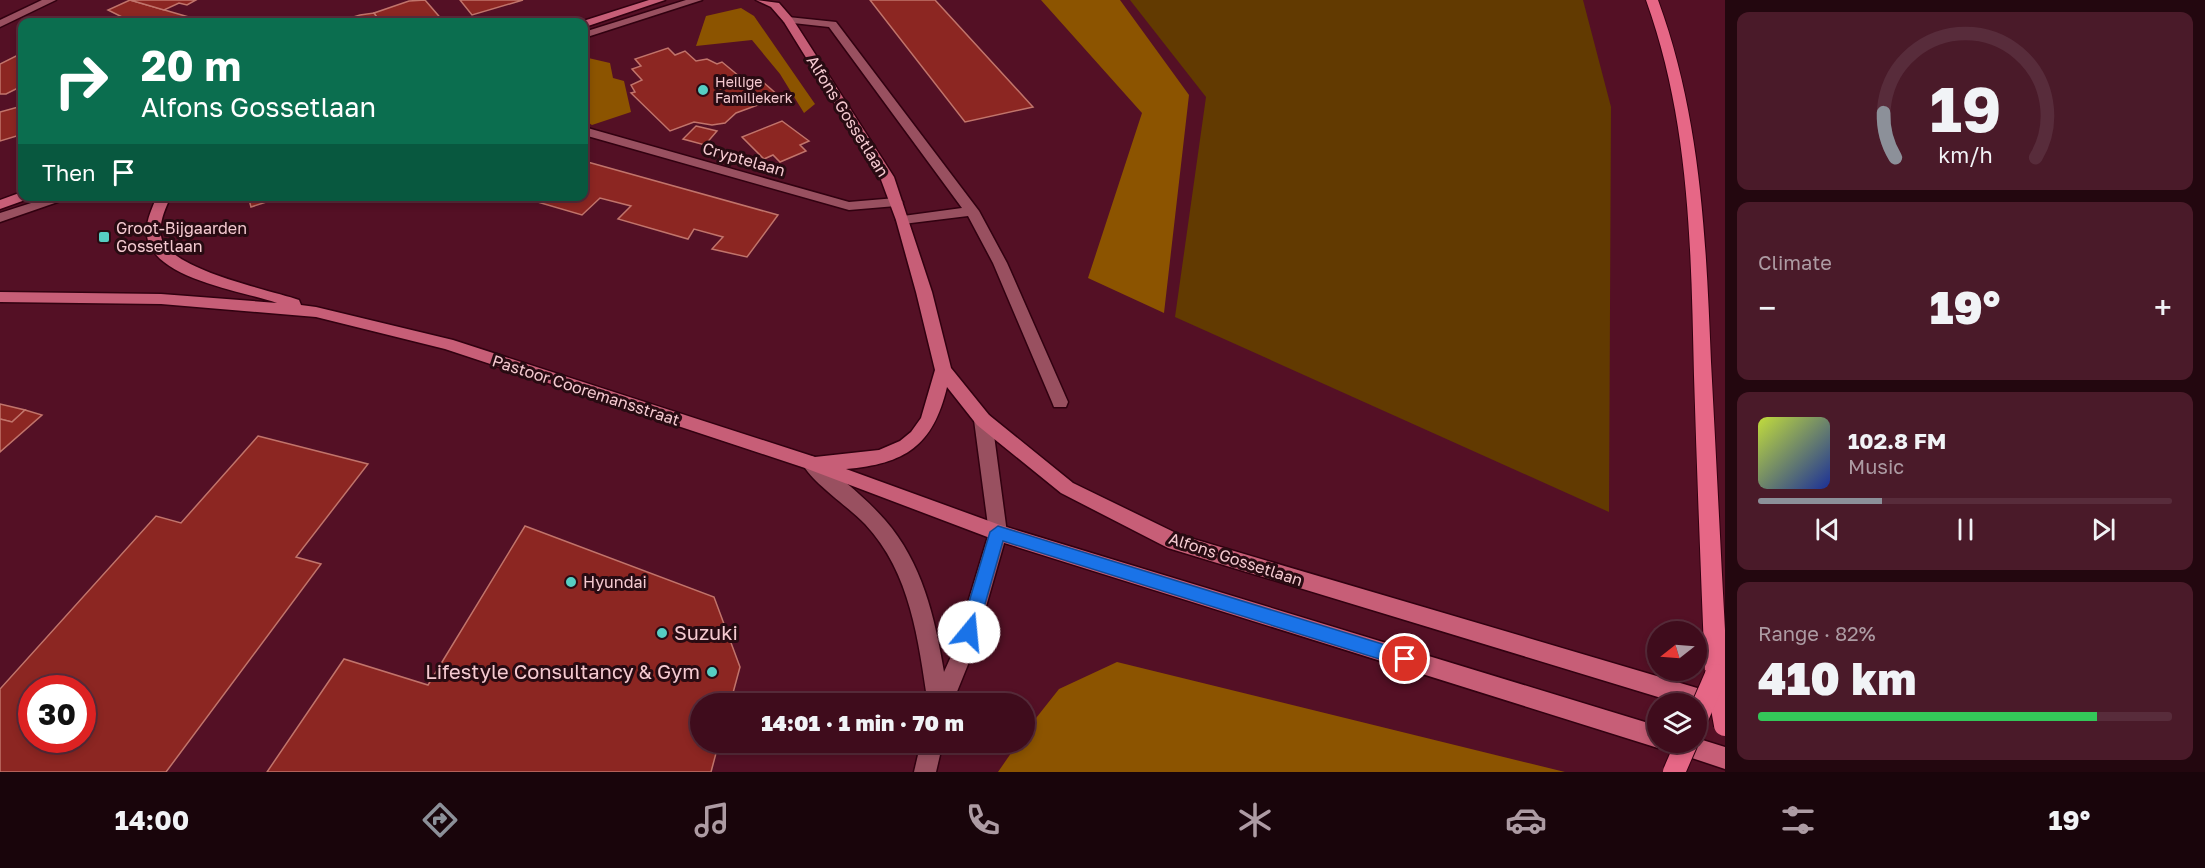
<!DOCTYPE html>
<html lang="en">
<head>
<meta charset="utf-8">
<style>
  body { margin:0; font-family:"Golos Text",sans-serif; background:#4a1a29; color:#f1f3f6; height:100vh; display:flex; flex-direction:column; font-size:22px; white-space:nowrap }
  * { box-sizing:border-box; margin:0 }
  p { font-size:20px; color:#ad9ba3 }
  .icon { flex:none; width:33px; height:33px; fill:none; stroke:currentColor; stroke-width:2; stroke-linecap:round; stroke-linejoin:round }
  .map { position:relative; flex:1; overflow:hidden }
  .side { display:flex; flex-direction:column; gap:12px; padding:12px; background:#23070f; width:480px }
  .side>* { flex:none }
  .banner { position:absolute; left:18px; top:18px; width:570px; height:183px; border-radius:12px; box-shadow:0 3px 9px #0003,0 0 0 2px #582c3b; background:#0b6e4f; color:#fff; overflow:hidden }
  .needle { width:39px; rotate:253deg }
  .tools { position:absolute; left:1647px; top:621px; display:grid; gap:12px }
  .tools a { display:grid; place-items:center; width:60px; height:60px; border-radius:50%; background:#3f0c1c; box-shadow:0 3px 9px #0003,0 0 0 2px #582c3b; font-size:30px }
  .speed { position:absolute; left:18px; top:675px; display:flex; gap:12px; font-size:30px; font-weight:700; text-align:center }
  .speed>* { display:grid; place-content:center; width:78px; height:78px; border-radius:50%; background:#3f0c1c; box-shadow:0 3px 9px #0003,0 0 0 2px #582c3b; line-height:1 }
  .speed .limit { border:9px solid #d22; background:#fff; color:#111 }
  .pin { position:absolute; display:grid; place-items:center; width:51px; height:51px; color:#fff; margin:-26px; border:3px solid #fff; border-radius:50%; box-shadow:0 2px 6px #0007 }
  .me { position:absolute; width:66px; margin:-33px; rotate:17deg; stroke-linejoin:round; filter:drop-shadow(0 0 4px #0008) }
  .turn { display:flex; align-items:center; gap:21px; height:126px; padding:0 24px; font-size:27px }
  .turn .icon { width:78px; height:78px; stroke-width:2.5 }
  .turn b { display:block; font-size:42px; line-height:51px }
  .then { display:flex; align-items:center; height:57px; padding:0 24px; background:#0003; gap:12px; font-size:22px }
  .big { font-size:45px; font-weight:800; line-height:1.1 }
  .side .widget { flex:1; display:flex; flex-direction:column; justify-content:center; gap:9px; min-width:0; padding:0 21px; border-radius:12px; background:#4a1a29 }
  .side .dial { align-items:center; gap:0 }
  .dial svg { height:156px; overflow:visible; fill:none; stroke:#582c3b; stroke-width:7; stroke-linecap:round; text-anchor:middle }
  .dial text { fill:#f1f3f6; stroke:none }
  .song { display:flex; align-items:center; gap:18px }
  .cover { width:72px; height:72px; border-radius:9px; background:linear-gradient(135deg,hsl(70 70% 55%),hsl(230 70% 35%)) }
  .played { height:6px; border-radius:3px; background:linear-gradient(90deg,#8c9099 30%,#582c3b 30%) }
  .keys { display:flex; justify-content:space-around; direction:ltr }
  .heat { display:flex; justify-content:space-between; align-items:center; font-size:33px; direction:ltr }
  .charge { height:9px; border-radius:4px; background:linear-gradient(90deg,#34c759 82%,#582c3b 0) }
  .trip { position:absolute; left:690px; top:693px; width:345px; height:60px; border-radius:30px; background:#3f0c1c; box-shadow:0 3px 9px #0003,0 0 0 2px #582c3b; font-weight:800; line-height:60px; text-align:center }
  .dock { display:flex; height:96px; justify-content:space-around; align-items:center; background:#19050b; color:#ad9ba3 }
  .dock .icon { width:42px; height:42px }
  .dock .selected { color:#8c9099 }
  .dock b { font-size:27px; color:#f1f3f6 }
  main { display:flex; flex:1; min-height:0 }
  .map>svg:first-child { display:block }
</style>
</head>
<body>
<main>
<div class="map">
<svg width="1725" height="772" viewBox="0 0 1725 772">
  <rect width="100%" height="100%" fill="#541025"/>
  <path fill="#623a01" d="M1130,0H1583L1611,107L1609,512L1175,317L1206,97Z"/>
  <g fill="#8c5400">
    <path d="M1041,0H1120L1189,95L1164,313L1088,278L1142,113Z"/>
    <path d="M741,8L754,16L815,104L804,113L780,74L752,40L696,46L706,16Z"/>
    <path d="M584,57L610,63L613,78L624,81L631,112L592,125L584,120Z"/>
    <path d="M1117,662L1565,772H998L1018,743L1024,742L1025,732L1059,689Z"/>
  </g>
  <g fill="#8c2622" stroke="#c1746b" stroke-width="1.5" fill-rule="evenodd">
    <path d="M130,0L206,22H171L160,19L154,22L130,21L108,10Z"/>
    <path d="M130,0H196L187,5L179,3L164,10Z"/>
    <path d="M425,0L444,22H380L374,13L409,1Z"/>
    <path d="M460,0H523L472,15Z"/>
    <path d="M870,0H935L1033,107L965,122Z"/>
    <path d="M374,13L380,22H337L360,15Z"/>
    <path d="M668,48L675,55L685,51L696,61L707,59L717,64L722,62L751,86L763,82L780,97L736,113L725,123L712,125L694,122L670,131L631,93L635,92L631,85L642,80L632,69L641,66L635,59Z"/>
    <path d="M16,56L22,58V86L6,94H0V64Z"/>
    <path d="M22,106V119L18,120L20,135L0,141V112Z"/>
    <path d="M782,121L809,141L800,145L806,151L780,162L773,155L764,159L742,137Z"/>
    <path d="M696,126L717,131L705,145L683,139Z"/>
    <path d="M584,161L778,215L747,257L712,249L723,237L694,229L688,239L618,219L631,206L600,198L582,215L517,196H584Z"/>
    <path d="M248,196H285L251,207Z"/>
    <path d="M0,404L25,410L12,422L0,419Z"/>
    <path d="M25,410L42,415L0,452V419L12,422Z"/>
    <path d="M258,436L368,464L296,557L321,564L166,772H0V689L156,516L181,523ZM32,688H82V740H32Z"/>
    <path d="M525,526L714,597L740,667L730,704H700V742H719L711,772H267L344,659L428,685Z"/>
  </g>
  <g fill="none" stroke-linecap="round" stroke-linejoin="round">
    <defs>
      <g id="service">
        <path d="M686,0H702L584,38V32Z"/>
        <path d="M788,17L836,22L979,211L1007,263L1068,402L1066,407H1054L1052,402L993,263L968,216L903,224L896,220L903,216L962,208L829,27L784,22L783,20Z"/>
        <path d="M53,196H75L0,222V213Z"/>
      </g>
      <g id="minor">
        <path d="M42,0H56L0,27V20Z"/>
        <path d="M584,127L849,202L896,198L903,202L896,206L849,210L584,135Z"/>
        <path d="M983,413L989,415L992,420L1007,533L973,652L952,704H928C918,640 911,573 865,524C848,506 813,484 802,463L805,458L811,456L817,458C840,478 865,497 885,520C922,562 935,618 944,672L953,652L989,533L974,420L977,415Z"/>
        <path d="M921,742H943L936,772H914Z"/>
      </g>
      <g id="primary">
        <path d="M649,0H665L588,26L584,27V22H580Z"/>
        <path d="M756,0L779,3L792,18L894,177L932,292L951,368L989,415L1073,483L1180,535L1714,693L1722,696L1725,703L1722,710L1714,713L1696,708V704H1681L1168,548L1061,493L977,425L947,387C933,446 905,464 846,469L1000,525L1658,726V742H1696V738L1725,747V769L1668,750L1666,744L1658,748L998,541L805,468L445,349L316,317L161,304L0,302V292L161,294L277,303C243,291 153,279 147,236C145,222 152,209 157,196H171C165,209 159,222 161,236C166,269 270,290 299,300L301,305L316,307L453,340L815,457L879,450L900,441L911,432L921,418L935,370L916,292L896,220L880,177L784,22L771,7Z"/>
        <path d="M22,192V196H29L28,199L0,209V200Z"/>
      </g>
      <path id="motorway" d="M1646,0H1658C1701,117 1706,239 1711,362C1716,452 1720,541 1725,630V681L1716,686L1708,683L1705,675C1701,575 1697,476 1694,376C1691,248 1690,122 1646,0Z"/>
    </defs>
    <use href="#service" stroke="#310110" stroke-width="3"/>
    <use href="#minor" stroke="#310110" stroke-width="3"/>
    <use href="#primary" stroke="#310110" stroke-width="3"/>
    <use href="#motorway" stroke="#310110" stroke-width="2"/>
    <use href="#service" fill="#995060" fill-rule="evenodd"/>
    <use href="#minor" fill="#995060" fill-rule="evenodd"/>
    <use href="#primary" fill="#c75e77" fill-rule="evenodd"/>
    <use href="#motorway" fill="#e66786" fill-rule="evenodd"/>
    <defs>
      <g id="motorway-bridge">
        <path d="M1716,675L1725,725"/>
        <path d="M1696,721L1716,675"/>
        <path d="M1674,772L1687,742"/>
      </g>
    </defs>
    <use href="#motorway-bridge" stroke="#310110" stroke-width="24" stroke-linecap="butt"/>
    <use href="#motorway-bridge" stroke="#e66786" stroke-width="22"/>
  </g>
  <path fill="#1a73e8" stroke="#114b97" stroke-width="1.5" d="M998,526L1405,651L1411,653L1414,659L1411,664L1405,667L1003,541L977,632L975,638L969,640L963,638L960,632L990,532Z"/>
  <g fill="#56cec3" stroke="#280b12" stroke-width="2">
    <circle cx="703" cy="90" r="6"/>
    <rect x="98" y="231" width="12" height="12" rx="3"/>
    <circle cx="571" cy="582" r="6"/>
    <circle cx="662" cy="633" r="6"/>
    <circle cx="712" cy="672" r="6"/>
  </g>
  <g text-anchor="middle" stroke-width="6" stroke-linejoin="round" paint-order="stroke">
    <g font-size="14" fill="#f5cad1" stroke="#280b12" text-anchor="start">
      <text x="715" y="87">Heilige<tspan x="715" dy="16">Familiekerk</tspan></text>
    </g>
    <g font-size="16" fill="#f5cad1" stroke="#280b12">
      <text transform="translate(848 116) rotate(58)" y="6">Alfons Gossetlaan</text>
      <text transform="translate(744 159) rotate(16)" y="6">Cryptelaan</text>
      <text transform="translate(586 390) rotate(18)" y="6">Pastoor Cooremansstraat</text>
      <text transform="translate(1236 559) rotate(18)" y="6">Alfons Gossetlaan</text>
    </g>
    <g font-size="16" fill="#f5cad1" stroke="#280b12" text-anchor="start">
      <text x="116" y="234">Groot-Bijgaarden<tspan x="116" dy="18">Gossetlaan</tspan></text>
      <text x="583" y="588">Hyundai</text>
    </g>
    <g font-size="20" fill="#f5cad1" stroke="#280b12" text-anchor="start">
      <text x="674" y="640">Suzuki</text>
      <text x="700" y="679" text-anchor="end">Lifestyle Consultancy &amp; Gym</text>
    </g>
  </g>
</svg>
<div class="tools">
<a><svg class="needle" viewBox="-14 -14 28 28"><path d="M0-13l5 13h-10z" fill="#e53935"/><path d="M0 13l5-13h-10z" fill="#ad9ba3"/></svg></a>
<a><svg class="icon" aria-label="layers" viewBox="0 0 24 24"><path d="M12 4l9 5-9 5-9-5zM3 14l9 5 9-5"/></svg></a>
</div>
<div class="speed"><div class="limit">30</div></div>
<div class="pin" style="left:1405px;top:659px;background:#d93025"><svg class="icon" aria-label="arrive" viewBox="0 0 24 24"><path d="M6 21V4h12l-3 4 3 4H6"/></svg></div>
<svg class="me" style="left:969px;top:632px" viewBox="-20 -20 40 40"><circle r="19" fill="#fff"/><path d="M0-13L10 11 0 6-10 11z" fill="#1a73e8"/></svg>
<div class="trip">14:01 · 1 min · 70 m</div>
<div class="banner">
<div class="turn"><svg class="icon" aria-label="right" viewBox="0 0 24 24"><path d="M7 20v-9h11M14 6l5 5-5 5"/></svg><div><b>20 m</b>Alfons Gossetlaan</div></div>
<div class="then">Then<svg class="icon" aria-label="arrive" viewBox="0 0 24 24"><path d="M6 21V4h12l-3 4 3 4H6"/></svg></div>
</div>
</div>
<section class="side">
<div class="widget dial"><svg viewBox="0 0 100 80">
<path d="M14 69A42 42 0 1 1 86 69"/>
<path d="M14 69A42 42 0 0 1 8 46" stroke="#8c9099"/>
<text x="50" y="56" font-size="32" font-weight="700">19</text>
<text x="50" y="72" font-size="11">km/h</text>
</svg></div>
<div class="widget"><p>Climate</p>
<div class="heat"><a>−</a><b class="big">19°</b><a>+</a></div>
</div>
<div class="widget">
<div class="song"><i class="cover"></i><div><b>102.8 FM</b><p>Music</p></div></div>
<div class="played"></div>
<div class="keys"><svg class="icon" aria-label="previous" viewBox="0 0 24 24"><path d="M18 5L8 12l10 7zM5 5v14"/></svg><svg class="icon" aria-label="pause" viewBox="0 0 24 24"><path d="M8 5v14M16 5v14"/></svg><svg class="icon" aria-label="next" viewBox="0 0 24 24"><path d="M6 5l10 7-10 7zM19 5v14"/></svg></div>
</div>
<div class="widget"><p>Range · 82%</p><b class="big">410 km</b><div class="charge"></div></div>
</section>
</main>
<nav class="dock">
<b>14:00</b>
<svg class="icon selected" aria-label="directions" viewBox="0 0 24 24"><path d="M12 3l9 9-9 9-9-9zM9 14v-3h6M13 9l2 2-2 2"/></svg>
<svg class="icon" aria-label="music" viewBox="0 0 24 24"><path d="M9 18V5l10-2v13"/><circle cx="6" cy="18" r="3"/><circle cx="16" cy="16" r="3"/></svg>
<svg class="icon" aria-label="phone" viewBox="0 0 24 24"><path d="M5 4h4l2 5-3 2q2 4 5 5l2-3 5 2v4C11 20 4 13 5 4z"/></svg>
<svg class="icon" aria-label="climate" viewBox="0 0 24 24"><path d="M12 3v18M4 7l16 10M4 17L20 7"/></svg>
<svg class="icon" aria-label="car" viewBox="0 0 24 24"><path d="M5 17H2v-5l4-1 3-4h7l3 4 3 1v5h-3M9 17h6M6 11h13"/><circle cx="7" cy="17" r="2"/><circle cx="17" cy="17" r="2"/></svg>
<svg class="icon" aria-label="filters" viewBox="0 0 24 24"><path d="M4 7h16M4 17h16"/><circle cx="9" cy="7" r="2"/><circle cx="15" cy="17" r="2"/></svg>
<b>19°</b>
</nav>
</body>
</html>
